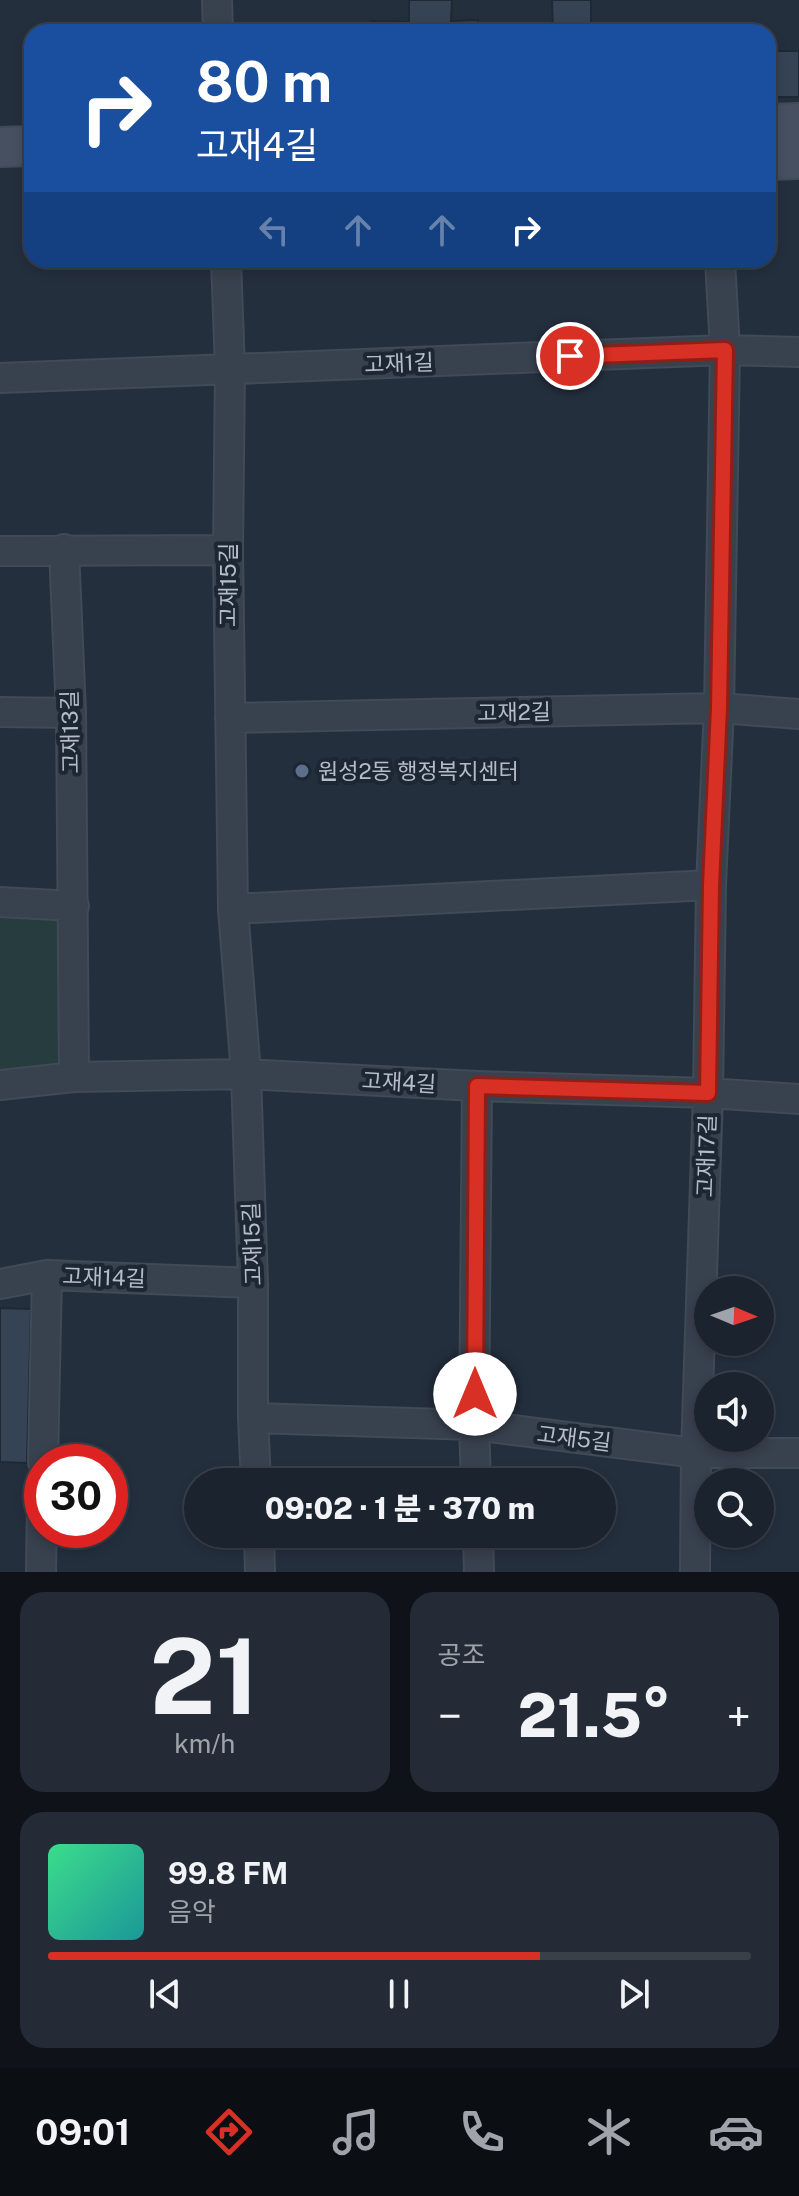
<!DOCTYPE html>
<html lang="ko">
<head>
<meta charset="utf-8">
<style>
  body { margin:0; font-family:"Public Sans","Noto Sans KR",sans-serif; background:#242b36; color:#f1f3f6; height:100vh; display:flex; flex-direction:column; font-size:30px; white-space:nowrap }
  * { box-sizing:border-box; margin:0 }
  p { font-size:26px; color:#a0a4aa }
  .icon { flex:none; width:44px; height:44px; fill:none; stroke:currentColor; stroke-width:2; stroke-linecap:round; stroke-linejoin:round }
  .map { position:relative; height:1572px; overflow:hidden }
  .side { display:flex; flex-direction:column; gap:20px; padding:20px; background:#0f1319; flex:1 }
  .side>* { flex:none }
  .banner { position:absolute; left:24px; top:24px; width:752px; height:244px; border-radius:24px; box-shadow:0 4px 12px #0003,0 0 0 2px #39404a; background:#1a4fa0; color:#fff; overflow:hidden }
  .needle { width:52px; rotate:92deg }
  .buttons { position:absolute; left:694px; top:1276px; display:grid; gap:16px }
  .buttons a { display:grid; place-items:center; width:80px; height:80px; border-radius:50%; background:#1b232e; box-shadow:0 4px 12px #0003,0 0 0 2px #39404a; font-size:40px }
  .speed { position:absolute; left:24px; top:1444px; display:flex; gap:16px; font-size:40px; font-weight:700; text-align:center }
  .speed>* { display:grid; place-content:center; width:104px; height:104px; border-radius:50%; background:#1b232e; box-shadow:0 4px 12px #0003,0 0 0 2px #39404a; line-height:1 }
  .speed .limit { border:12px solid #d22; background:#fff; color:#111 }
  .pin { position:absolute; display:grid; place-items:center; width:68px; height:68px; color:#fff; margin:-34px; border:4px solid #fff; border-radius:50%; box-shadow:0 2px 8px #0007 }
  .me { position:absolute; width:88px; margin:-44px; rotate:0deg; stroke-linejoin:round; filter:drop-shadow(0 0 6px #0008) }
  .turn { display:flex; align-items:center; gap:28px; height:168px; padding:0 40px; font-size:36px }
  .turn .icon { width:104px; height:104px; stroke-width:2.5 }
  .turn b { display:block; font-size:56px; line-height:68px }
  .lanes { display:flex; align-items:center; height:76px; padding:0 40px; background:#0003; justify-content:center; gap:40px; direction:ltr }
  .lanes .off { opacity:.35 }
  .big { font-size:60px; font-weight:800; line-height:1.1 }
  .side .card { flex:1; display:flex; flex-direction:column; justify-content:center; gap:12px; min-width:0; padding:0 28px; border-radius:24px; background:#242b36 }
  .side .dial { align-items:center; gap:0 }
  .dial b { font-size:104px; line-height:1 }
  .song { display:flex; align-items:center; gap:24px }
  .cover { width:96px; height:96px; border-radius:12px; background:linear-gradient(135deg,hsl(150 70% 55%),hsl(180 70% 35%)) }
  .played { height:8px; border-radius:4px; background:linear-gradient(90deg,#d93025 70%,#39404a 70%) }
  .keys { display:flex; justify-content:space-around; direction:ltr }
  .heat { display:flex; justify-content:space-between; align-items:center; font-size:44px; direction:ltr }
  .side .tiles { flex:1; display:grid; gap:20px; grid-template-columns:1fr 1fr }
  .card:last-child { grid-column:span 2 }
  .trip { position:absolute; left:184px; top:1468px; width:432px; height:80px; border-radius:40px; background:#1b232e; box-shadow:0 4px 12px #0003,0 0 0 2px #39404a; font-weight:800; line-height:80px; text-align:center }
  .dock { display:flex; height:128px; justify-content:space-around; align-items:center; background:#0b0e12; color:#a0a4aa }
  .dock .icon { width:56px; height:56px }
  .dock .on { color:#d93025 }
  .dock b { font-size:36px; color:#f1f3f6 }
  .map>svg:first-child { display:block }
</style>
</head>
<body>
<div class="map">
<svg width="799" height="1572" viewBox="0 0 799 1572">
  <rect width="100%" height="100%" fill="#242f3e"/>
  <!-- green -->
  <path fill="#263c3f" d="M0,910L51,912L63,921L61,1062L45,1077L0,1076Z"/>
  <!-- building -->
  <path fill="#364354" stroke="#1f2835" stroke-width="2" d="M409,0H452L451,21L478,20V32H370L371,21L409,22Z
    M552,0H591V32H553Z
    M768,51H799V97H768Z
    M0,1308L31,1309L27,1463L0,1462Z"/>
  <g fill="none" stroke-linecap="round" stroke-linejoin="round">
    <!-- street casing -->
    <g stroke="#414a57" stroke-width="32">
      <path id="street" d="M217,0L218,32
        M226,260L230,369L228,550L233,909L246,1074L253,1283V1418L256,1482
        M0,378L725,350L799,352
        M64,549L71,713L74,1077
        M0,551L228,550
        M0,712L71,713
        M230,718L719,708L799,714
        M0,902L74,906
        M233,909L711,885
        M0,1085L74,1077L246,1074L477,1086L708,1093L799,1099
        M0,1284L47,1275L253,1283
        M253,1418L474,1425L696,1453H799
        M43,1462L47,1275
        M476,1482L474,1425L477,1086
        M259,1534L260,1572
        M478,1534L479,1572
        M41,1572L42,1503
        M695,1572L696,1453L708,1093L711,885L719,708L725,350L720,260"/>
    </g>
    <!-- secondary casing -->
    <g stroke="#414a57" stroke-width="42">
      <path id="secondary" d="M768,124L799,123
        M0,147L32,146
        M768,160L799,159"/>
    </g>
    <!-- street -->
    <use href="#street" stroke="#38414e" stroke-width="28"/>
    <!-- secondary -->
    <use href="#secondary" stroke="#465061" stroke-width="38"/>
  </g>
  <g fill="none" stroke-linecap="round" stroke-linejoin="round">
    <!-- route casing -->
    <g stroke="#8d1f18" stroke-width="20">
      <path id="route" d="M475,1394L477,1086L708,1093L711,885L719,708L725,350L570,356"/>
    </g>
    <!-- route -->
    <use href="#route" stroke="#d93025" stroke-width="14"/>
  </g>
  <!-- markers -->
  <circle fill="#5c6f8a" stroke="#1d2633" stroke-width="3" cx="302" cy="771" r="8"/>
  <g text-anchor="middle" stroke-width="8" stroke-linejoin="round" paint-order="stroke">
    <!-- street labels -->
    <g font-size="22" fill="#b4bcc9" stroke="#1d2633">
      <text transform="translate(399 363) rotate(-2)" y="8">고재1길</text>
      <text transform="translate(228 585) rotate(-90)" y="8">고재15길</text>
      <text transform="translate(514 712) rotate(-1)" y="8">고재2길</text>
      <text transform="translate(70 732) rotate(-91)" y="8">고재13길</text>
      <text transform="translate(399 1082) rotate(3)" y="8">고재4길</text>
      <text transform="translate(706 1156) rotate(-88)" y="8">고재17길</text>
      <text transform="translate(252 1244) rotate(-92)" y="8">고재15길</text>
      <text transform="translate(104 1277) rotate(2)" y="8">고재14길</text>
      <text transform="translate(574 1438) rotate(7)" y="8">고재5길</text>
    </g>
    <!-- poi labels -->
    <g font-size="22" fill="#b4bcc9" stroke="#1d2633" text-anchor="start">
      <text x="318" y="779">원성2동 행정복지센터</text>
    </g>
  </g>
</svg>
<div class="buttons">
<a><svg class="needle" viewBox="-14 -14 28 28"><path d="M0-13l5 13h-10z" fill="#e53935"/><path d="M0 13l5-13h-10z" fill="#a0a4aa"/></svg></a>
<a><svg class="icon" aria-label="sound" viewBox="0 0 24 24"><path d="M4 9h4l5-4v14l-5-4H4zM17 9q2 3 0 6"/></svg></a>
<a><svg class="icon" aria-label="search" viewBox="0 0 24 24"><circle cx="10" cy="10" r="6"/><path d="M15 15l6 6"/></svg></a>
</div>
<div class="speed"><div class="limit">30</div></div>
<div class="pin" style="left:570px;top:356px;background:#d93025"><svg class="icon" aria-label="arrive" viewBox="0 0 24 24"><path d="M6 21V4h12l-3 4 3 4H6"/></svg></div>
<svg class="me" style="left:475px;top:1394px" viewBox="-20 -20 40 40"><circle r="19" fill="#fff"/><path d="M0-13L10 11 0 6-10 11z" fill="#d93025"/></svg>
<div class="trip">09:02 · 1 분 · 370 m</div>
<div class="banner">
<div class="turn"><svg class="icon" aria-label="right" viewBox="0 0 24 24"><path d="M7 20v-9h11M14 6l5 5-5 5"/></svg><div><b>80 m</b>고재4길</div></div>
<div class="lanes"><svg class="icon off" aria-label="left" viewBox="0 0 24 24"><path d="M17 20v-9H6M10 6l-5 5 5 5"/></svg><svg class="icon off" aria-label="ahead" viewBox="0 0 24 24"><path d="M12 20V5M6 11l6-6 6 6"/></svg><svg class="icon off" aria-label="ahead" viewBox="0 0 24 24"><path d="M12 20V5M6 11l6-6 6 6"/></svg><svg class="icon" aria-label="right" viewBox="0 0 24 24"><path d="M7 20v-9h11M14 6l5 5-5 5"/></svg></div>
</div>
</div>
<section class="side">
<div class="tiles">
<div class="card dial"><b>21</b><p>km/h</p></div>
<div class="card"><p>공조</p>
<div class="heat"><a>−</a><b class="big">21.5°</b><a>+</a></div>
</div>
<div class="card">
<div class="song"><i class="cover"></i><div><b>99.8 FM</b><p>음악</p></div></div>
<div class="played"></div>
<div class="keys"><svg class="icon" aria-label="previous" viewBox="0 0 24 24"><path d="M18 5L8 12l10 7zM5 5v14"/></svg><svg class="icon" aria-label="pause" viewBox="0 0 24 24"><path d="M8 5v14M16 5v14"/></svg><svg class="icon" aria-label="next" viewBox="0 0 24 24"><path d="M6 5l10 7-10 7zM19 5v14"/></svg></div>
</div>
</div>
</section>
<nav class="dock">
<b>09:01</b>
<svg class="icon on" aria-label="directions" viewBox="0 0 24 24"><path d="M12 3l9 9-9 9-9-9zM9 14v-3h6M13 9l2 2-2 2"/></svg>
<svg class="icon" aria-label="music" viewBox="0 0 24 24"><path d="M9 18V5l10-2v13"/><circle cx="6" cy="18" r="3"/><circle cx="16" cy="16" r="3"/></svg>
<svg class="icon" aria-label="phone" viewBox="0 0 24 24"><path d="M5 4h4l2 5-3 2q2 4 5 5l2-3 5 2v4C11 20 4 13 5 4z"/></svg>
<svg class="icon" aria-label="climate" viewBox="0 0 24 24"><path d="M12 3v18M4 7l16 10M4 17L20 7"/></svg>
<svg class="icon" aria-label="car" viewBox="0 0 24 24"><path d="M5 17H2v-5l4-1 3-4h7l3 4 3 1v5h-3M9 17h6M6 11h13"/><circle cx="7" cy="17" r="2"/><circle cx="17" cy="17" r="2"/></svg>
</nav>
</body>
</html>
